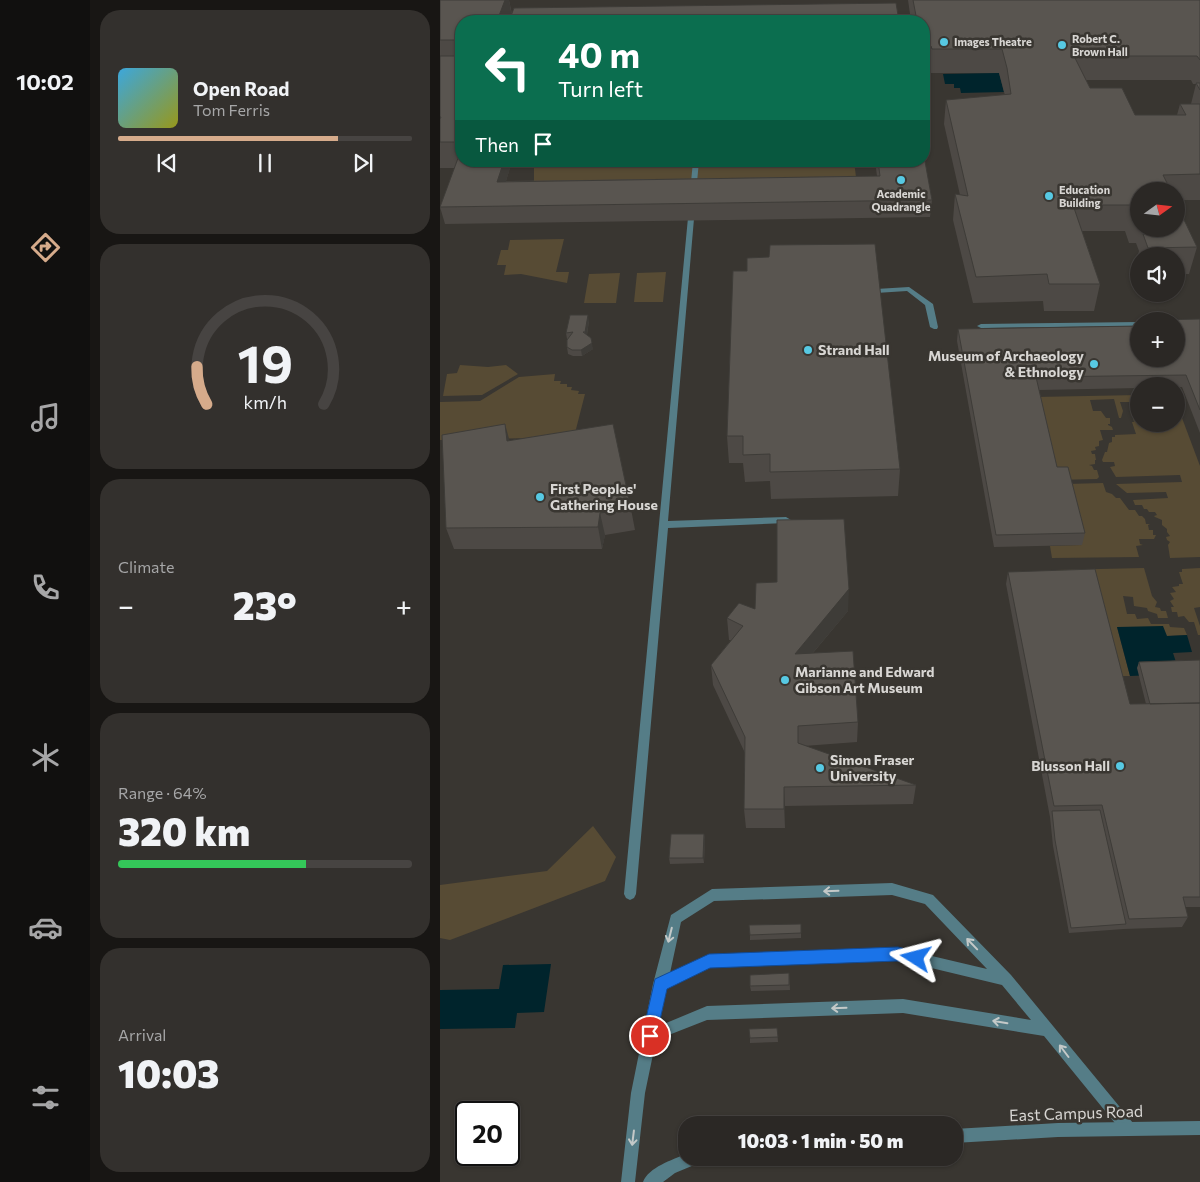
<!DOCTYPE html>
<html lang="en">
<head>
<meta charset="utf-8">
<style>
  body { margin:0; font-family:Commissioner,sans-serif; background:#33302d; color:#f1f3f6; height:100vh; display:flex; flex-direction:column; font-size:19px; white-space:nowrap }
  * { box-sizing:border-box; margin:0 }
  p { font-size:16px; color:#a6a6a7 }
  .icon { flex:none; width:28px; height:28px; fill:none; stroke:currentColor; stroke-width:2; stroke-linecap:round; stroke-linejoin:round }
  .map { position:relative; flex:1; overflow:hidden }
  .sheet { display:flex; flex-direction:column; gap:10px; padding:10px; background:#181614; width:350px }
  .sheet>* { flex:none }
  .top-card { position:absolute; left:15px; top:15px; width:475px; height:152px; border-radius:20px; box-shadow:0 1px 4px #0004,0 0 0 1px #474442; background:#0b6e4f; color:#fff; overflow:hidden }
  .needle { width:32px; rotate:75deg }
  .controls { position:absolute; left:690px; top:182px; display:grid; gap:10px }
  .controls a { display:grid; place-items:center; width:55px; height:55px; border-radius:50%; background:#2b2825; box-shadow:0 1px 4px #0004,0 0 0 1px #474442; font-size:25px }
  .speed { position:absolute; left:15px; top:1101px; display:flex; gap:10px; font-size:25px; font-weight:700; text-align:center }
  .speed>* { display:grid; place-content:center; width:65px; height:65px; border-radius:50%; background:#2b2825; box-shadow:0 1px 4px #0004,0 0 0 1px #474442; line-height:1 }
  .speed .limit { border:2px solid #111; border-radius:8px; background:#fff; color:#111 }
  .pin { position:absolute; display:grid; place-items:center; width:42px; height:42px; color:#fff; margin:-21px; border:2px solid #fff; border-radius:50%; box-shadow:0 1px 5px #0007 }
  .me { position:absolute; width:55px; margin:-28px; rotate:279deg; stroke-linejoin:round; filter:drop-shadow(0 0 4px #0008) }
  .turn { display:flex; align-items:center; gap:18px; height:105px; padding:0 20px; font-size:22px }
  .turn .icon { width:65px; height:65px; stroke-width:2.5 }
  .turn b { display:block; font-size:35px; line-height:42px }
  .then { display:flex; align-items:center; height:48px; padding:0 20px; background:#0003; gap:10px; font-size:19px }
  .big { font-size:38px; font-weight:800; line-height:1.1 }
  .sheet .card { flex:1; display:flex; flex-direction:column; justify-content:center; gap:8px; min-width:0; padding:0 18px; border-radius:20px; background:#33302d }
  .sheet .dial { align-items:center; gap:0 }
  .dial svg { height:130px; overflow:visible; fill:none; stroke:#474442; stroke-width:7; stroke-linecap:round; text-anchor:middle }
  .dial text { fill:#f1f3f6; stroke:none }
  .song { display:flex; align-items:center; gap:15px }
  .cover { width:60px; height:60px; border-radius:8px; background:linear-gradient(135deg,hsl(200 70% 55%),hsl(60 70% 35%)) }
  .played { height:5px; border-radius:2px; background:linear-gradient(90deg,#d6ab8b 75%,#474442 75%) }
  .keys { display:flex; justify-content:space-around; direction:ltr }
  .heat { display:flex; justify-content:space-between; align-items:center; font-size:28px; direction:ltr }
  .charge { height:8px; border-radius:4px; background:linear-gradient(90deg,#34c759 64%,#474442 0) }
  .trip { position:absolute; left:238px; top:1116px; width:285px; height:50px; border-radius:20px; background:#2b2825; box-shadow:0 1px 4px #0004,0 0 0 1px #474442; font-weight:800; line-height:50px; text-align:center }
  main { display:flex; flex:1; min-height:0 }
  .tab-bar { display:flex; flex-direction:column; width:90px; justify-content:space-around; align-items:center; background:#11100f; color:#a6a6a7 }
  .tab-bar .icon { width:35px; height:35px }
  .tab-bar .selected { color:#d6ab8b }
  .tab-bar b { font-size:22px; color:#f1f3f6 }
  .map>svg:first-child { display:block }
</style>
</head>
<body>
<main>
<nav class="tab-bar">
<b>10:02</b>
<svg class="icon selected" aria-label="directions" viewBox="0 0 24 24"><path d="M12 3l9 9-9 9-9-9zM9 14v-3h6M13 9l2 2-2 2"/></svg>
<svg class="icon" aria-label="music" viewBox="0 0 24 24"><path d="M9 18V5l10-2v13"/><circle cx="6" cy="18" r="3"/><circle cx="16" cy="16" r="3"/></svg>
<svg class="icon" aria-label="phone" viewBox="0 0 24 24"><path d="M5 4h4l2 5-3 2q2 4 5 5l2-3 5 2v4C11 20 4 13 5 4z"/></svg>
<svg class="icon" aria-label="climate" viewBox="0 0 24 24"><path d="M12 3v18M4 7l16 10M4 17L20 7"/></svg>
<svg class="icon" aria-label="car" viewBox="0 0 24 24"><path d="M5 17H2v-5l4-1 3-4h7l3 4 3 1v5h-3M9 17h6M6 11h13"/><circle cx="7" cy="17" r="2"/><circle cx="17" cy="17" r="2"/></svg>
<svg class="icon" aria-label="filters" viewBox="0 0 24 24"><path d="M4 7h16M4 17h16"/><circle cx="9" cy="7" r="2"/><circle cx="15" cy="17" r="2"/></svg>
</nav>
<section class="sheet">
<div class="card">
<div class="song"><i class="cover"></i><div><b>Open Road</b><p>Tom Ferris</p></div></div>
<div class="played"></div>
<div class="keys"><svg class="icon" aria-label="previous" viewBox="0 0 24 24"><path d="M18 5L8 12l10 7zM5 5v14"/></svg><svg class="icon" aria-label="pause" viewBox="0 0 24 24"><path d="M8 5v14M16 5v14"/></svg><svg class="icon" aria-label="next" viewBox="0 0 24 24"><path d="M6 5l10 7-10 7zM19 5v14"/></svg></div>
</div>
<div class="card dial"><svg viewBox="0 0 100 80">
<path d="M14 69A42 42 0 1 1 86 69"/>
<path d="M14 69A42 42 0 0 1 8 46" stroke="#d6ab8b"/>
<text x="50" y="56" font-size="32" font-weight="700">19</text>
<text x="50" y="72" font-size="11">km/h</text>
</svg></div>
<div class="card"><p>Climate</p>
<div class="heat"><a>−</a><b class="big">23°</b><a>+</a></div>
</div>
<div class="card"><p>Range · 64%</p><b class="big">320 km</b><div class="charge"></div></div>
<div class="card"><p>Arrival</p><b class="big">10:03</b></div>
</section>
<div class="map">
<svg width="760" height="1182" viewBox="0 0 760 1182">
  <rect width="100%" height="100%" fill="#393631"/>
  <!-- green -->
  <path fill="#574b34" d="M100,161H414L417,185L94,182V167Z
    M124,239L116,272H129L127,283L81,274L64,275L66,265H57L61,250H68L70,240Z
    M226,272L223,302H194L197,273Z
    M180,273L176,303H144L149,274Z
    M20,365L48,367L66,365L78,374L42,395L3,396L7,374L17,373Z
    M115,374L114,381H121L120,384H127V387H132L131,390L139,391L138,394H145L134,437L0,440V402L40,401L79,377Z
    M699,395V402H680L683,411L681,418H679L674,399L650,400L653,411H661L666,418H670V424H668V425L672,427L673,430H660L663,440L659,441V446L655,447L656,450L651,451L652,454H655L656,460H655V464L649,465L652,466L654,470H657L659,477L657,479L614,480L595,397Z
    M736,402L760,466V557L730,558L728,545L730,542L727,540L726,537L730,536L727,532V529L722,525V520L715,517L714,516L717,515L715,512H709L707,509H704L702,505H695L693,500L728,498L726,492L687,493L676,484L742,482L740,475L676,477L670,467L675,466L674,462H663L662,460L665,452H667L669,443L672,442V437H675V435L696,434L692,422H694L693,419L697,418L695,412L697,410H699V424H736Z
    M663,483L666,492L672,494L676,498H680L689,510H695L699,516H702L705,519L706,524H710L708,525L709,530H713V535H716L714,539H699L700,544L703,545L696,546L699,557L612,558L610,546L642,545L627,484Z
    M704,568L712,596L717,602L715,607L720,608L721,611H726L728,618H718L717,614L708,611L707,608L694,606L693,597L683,596L687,614H695L697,619L708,618L711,624H729L730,627L744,628L747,635L727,636L677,627L690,676H675L619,582L616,570Z
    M760,568V607L754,608L760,626V635H758L754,622H749L744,616L738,617L737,612H732L731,607H734L730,601L734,599L730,593L736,592L732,587L739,586V584H743L739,572H742V569Z
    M153,826L176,857L165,881L10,940L0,938V885L107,871Z"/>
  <!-- water -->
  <path fill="#00242c" d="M559,73L564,92L521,93L520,88H514V84H505L503,74Z
    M723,626L727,636L747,635L752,652L733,653L740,674L690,676L677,627Z
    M111,964L104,1012L77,1013L75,1028L0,1029V990L59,989L63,965Z"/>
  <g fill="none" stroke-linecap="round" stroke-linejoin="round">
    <!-- lane -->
    <path fill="#557d87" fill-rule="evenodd" d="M469,287L493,304L498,327L497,329H494L490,327L485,305L467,291L436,293L432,291L436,289Z
      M699,322V326L541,328L537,326L541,324Z
      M452,883L493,895L571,975L693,1123L695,1128L693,1133L688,1135L683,1133L604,1036L463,1013L267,1020L216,1040L205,1093L195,1182H181L191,1093L213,984L231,915L272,889ZM452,895L485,904L547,969L458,948L269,955L230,973L241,922L274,901ZM458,960L562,985L591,1020L463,999L267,1006L219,1026L227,987L270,967Z"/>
    <!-- street -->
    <path fill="#557d87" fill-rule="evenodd" d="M253,161H259L256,193L253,195L250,193Z
      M252,205L255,207L228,521L346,517L351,520L346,523L228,528L196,894L194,898L190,900L186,898L184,894L249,207Z
      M760,1121V1135L618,1137L514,1143V1129L618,1123Z
      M246,1154V1158H261L259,1163L235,1173L223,1182H203C209,1167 232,1160 246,1154Z"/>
  </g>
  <!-- wall -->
  <path fill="#4d4945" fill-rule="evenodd" d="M0,0H69L72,14L74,8L459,21H21V161H72L66,181L437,176L435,161H484L492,200L490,217L5,224L0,207L15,168H0Z
    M468,0H760V200H736V191H699V229H736L757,247L749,274H736V256H699V267L696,261L699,251L696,243H689L685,231H642L660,284L654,311H604L603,301L533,303L513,220L515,194L520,195L504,124L506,100L565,95L564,92L559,73H490L489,70H484V21H471ZM646,80H751L753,84H756L751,104H740L737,115H695L650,88Z
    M293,271L460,469L458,496L331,499L330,481L305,482L303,463H289L287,436Z
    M760,319V433L742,387H736V386H699V388L599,390L617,467L645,533L642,545L554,547L517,341L518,329L699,359L736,321H721V320Z
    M149,321L147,335L153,349L142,356H133L128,354L127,347V339L126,333Z
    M69,441L191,509L195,530L165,535L162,549H14L6,528Z
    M568,572L690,704H706L697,668L699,662L760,660V907H745L748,917L742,927L684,929L629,933L613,846L610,817L566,584Z
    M315,609L408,611L373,653L418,722L417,742L364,746L476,785L473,804L345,806V828H306L304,809L305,753L273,685L271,665L291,640H289L287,618Z
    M264,834L265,839L264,863L230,864L229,858Z
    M361,924V938L310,940V935Z
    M349,973L350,990L311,991L310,986Z
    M337,1028L338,1042L310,1043V1038Z"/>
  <!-- shaded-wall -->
  <path fill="#3e3c38" d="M65,0H69L72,17L71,21H57Z
    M21,135V152L19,142Z
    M64,161H72L61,198L57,182Z
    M148,315L149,321L146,339L145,332Z
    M151,338L153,349L142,356L141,350Z
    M65,424L71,446L67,441Z
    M160,513L165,535L162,549L158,527Z
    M409,589L408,611L355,674V654Z
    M344,787L345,806V828L344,809Z
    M264,834L265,839L264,863L263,858Z"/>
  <!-- building -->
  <path fill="#595550" stroke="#3e3c38" d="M0,0H65L57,21H21V40H0Z
    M473,0H760V60L757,56H634L650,88H682L695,115H746L740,104H760V174L723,175L731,191H699V217H695L691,205H633L660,284H609L607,274L536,277L515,194L528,196L506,100L571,94L567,68L562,49H492L491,46H484V21H477Z
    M456,3L459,21H420V19L260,21H69L74,8Z
    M0,56H21V135L19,142H0V119L1,117H0Z
    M756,83H760V90Z
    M21,150V161H64L57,182L440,176L438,161H484V156L492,200L0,207Z
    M736,203L757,247L708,248L703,234L709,235L707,229H736Z
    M435,244L460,469L330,472V454L303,455V436H287L293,271H307V258L329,257L330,245Z
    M130,315H148L145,332H143L151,338L152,343L141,350H132L127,347V340L133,332L126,333Z
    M760,319V410L746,375L596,377L617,467H628L645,533L556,535L518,329L699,326V359H736V321H722L721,320Z
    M65,424L67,441L173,424L191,509L160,513L158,527L6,528L2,435Z
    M404,519L409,589L355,654L413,651L418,722L358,726V743L476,785L344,787V809H304L305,737L271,665L303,626L287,618L299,603L315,609L316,583L337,582V520Z
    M655,569L690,704L760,703V897H743L748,917L689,919L662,805L614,806L568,572Z
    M760,660V703L710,704L699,662Z
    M660,810L686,924L631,928L615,840L612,811Z
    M231,834H264L263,858H229Z
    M361,924V933L310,935L309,925Z
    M349,973V985L310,986V975Z
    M337,1028L338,1037L310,1038L309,1029Z"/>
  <!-- one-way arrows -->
  <defs><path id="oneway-shaft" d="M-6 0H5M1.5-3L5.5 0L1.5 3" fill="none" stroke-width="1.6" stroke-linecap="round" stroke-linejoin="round" transform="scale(1.25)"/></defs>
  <g stroke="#c4c9c8">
    <use href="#oneway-shaft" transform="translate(391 891) rotate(178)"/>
    <use href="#oneway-shaft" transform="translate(230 935) rotate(104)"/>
    <use href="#oneway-shaft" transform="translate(532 944) rotate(-134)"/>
    <use href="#oneway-shaft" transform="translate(399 1008) rotate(178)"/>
    <use href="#oneway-shaft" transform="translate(560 1022) rotate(-171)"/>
    <use href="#oneway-shaft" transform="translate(624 1051) rotate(-127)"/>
    <use href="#oneway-shaft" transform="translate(193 1138) rotate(97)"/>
  </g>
  <!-- route -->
  <path fill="#1a73e8" stroke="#114b97" d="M458,947L482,953L484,958L482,963L476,965L458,961L270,968L227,989L215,1042L210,1044L204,1042L202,1036L215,979L269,954Z"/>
  <!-- markers -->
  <g fill="#57c9e3" stroke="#393631" stroke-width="2">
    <circle cx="504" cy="42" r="5"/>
    <circle cx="622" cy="45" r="5"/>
    <circle cx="461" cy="180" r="5"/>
    <circle cx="609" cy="196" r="5"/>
    <circle cx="368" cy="350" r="5"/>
    <circle cx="654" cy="364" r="5"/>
    <circle cx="100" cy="497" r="5"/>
    <circle cx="345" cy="680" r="5"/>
    <circle cx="680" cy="766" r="5"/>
    <circle cx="380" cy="768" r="5"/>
  </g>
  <g text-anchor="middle" stroke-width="5" stroke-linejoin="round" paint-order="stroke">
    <!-- far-poi labels -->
    <g font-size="11" font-weight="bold" fill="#d8d6d3" stroke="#393631" text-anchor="start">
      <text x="632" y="43">Robert C.<tspan x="632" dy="13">Brown Hall</tspan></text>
      <text x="514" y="46">Images Theatre</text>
      <text x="619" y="194">Education<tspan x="619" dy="13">Building</tspan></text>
      <text x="461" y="198" text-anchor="middle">Academic<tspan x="461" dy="13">Quadrangle</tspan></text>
    </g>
    <!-- poi labels -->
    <g font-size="14" font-weight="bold" fill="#d8d6d3" stroke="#393631" text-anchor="start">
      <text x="378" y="355">Strand Hall</text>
      <text x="644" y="361" text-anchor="end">Museum of Archaeology<tspan x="644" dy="16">&amp; Ethnology</tspan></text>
      <text x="110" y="494">First Peoples'<tspan x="110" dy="16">Gathering House</tspan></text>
      <text x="355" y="677">Marianne and Edward<tspan x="355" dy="16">Gibson Art Museum</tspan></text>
      <text x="390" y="765">Simon Fraser<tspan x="390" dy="16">University</tspan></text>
      <text x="670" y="771" text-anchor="end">Blusson Hall</text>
    </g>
    <!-- near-street labels -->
    <g font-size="16" fill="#d8d6d3" stroke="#393631">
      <text transform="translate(636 1113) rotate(-2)" y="6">East Campus Road</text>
    </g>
  </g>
</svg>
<div class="controls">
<a><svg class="needle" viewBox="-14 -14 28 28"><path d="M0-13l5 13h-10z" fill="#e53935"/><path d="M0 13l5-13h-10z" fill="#a6a6a7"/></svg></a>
<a><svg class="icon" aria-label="sound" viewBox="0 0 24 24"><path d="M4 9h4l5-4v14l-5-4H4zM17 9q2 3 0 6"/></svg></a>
<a>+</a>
<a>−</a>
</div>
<div class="speed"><div class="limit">20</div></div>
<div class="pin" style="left:210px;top:1036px;background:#d93025"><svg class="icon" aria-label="arrive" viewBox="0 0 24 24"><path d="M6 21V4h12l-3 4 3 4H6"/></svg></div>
<svg class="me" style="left:476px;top:958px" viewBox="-20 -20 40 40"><path d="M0-17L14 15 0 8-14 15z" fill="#1a73e8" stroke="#fff" stroke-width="4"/></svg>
<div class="trip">10:03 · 1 min · 50 m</div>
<div class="top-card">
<div class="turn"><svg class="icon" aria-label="left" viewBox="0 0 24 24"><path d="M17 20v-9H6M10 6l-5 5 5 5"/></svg><div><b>40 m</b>Turn left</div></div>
<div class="then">Then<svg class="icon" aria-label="arrive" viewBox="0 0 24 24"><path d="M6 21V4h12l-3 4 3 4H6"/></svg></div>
</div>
</div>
</main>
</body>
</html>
